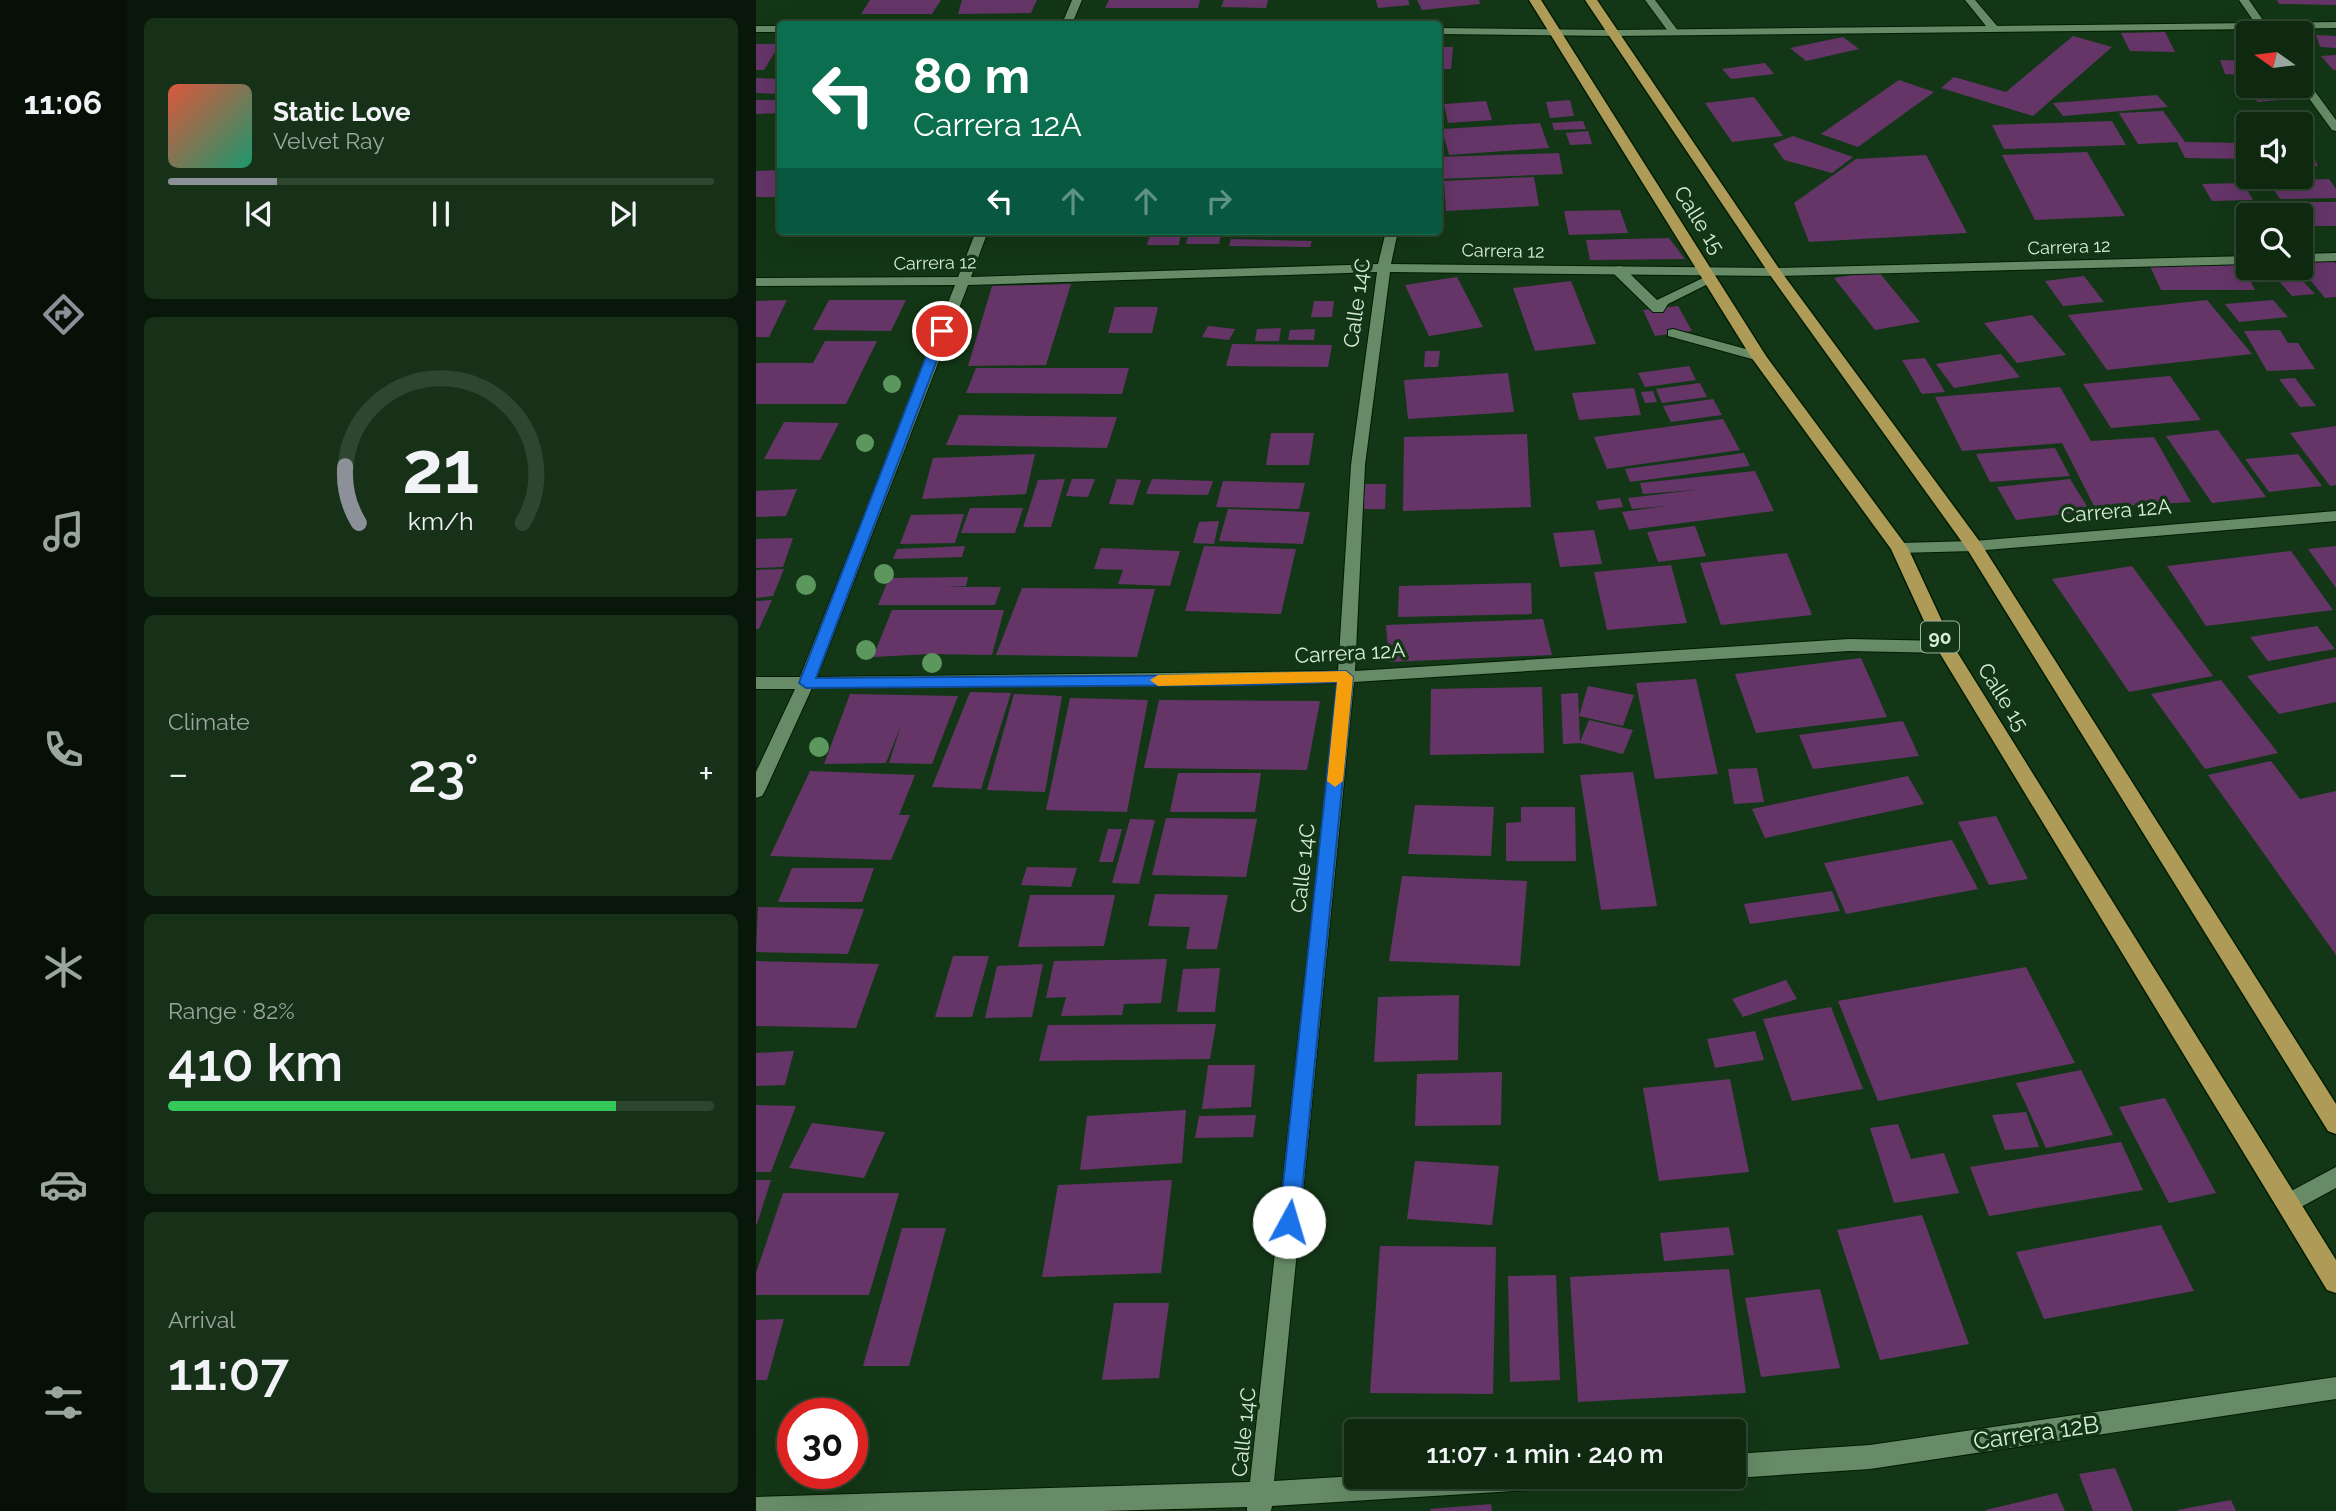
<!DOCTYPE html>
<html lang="en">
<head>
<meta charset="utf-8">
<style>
  body { margin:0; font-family:Raleway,sans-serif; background:#173119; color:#f1f3f6; height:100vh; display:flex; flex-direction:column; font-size:26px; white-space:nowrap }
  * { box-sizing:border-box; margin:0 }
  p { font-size:23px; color:#9ba69f }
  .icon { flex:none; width:38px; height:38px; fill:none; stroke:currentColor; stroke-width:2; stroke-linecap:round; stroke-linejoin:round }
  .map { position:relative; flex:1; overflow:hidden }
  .panel { display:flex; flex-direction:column; gap:18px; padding:18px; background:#081709; width:630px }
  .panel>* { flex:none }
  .hud { position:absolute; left:21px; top:21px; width:665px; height:214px; border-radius:7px; box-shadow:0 7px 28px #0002,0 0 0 2px #2e4530; background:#0b6e4f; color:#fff; overflow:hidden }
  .needle { width:46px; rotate:284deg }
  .buttons { position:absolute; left:1480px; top:21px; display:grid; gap:14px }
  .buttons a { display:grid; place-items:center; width:77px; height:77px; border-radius:7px; background:#0e2910; box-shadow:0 7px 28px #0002,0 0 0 2px #2e4530; font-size:35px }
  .speed { position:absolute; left:21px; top:1398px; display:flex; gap:14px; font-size:35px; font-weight:700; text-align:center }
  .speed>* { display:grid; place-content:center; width:91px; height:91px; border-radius:50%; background:#0e2910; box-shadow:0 7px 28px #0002,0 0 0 2px #2e4530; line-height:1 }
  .speed .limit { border:10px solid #d22; background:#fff; color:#111 }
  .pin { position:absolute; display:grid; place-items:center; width:60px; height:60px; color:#fff; margin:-30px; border:4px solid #fff; border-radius:50%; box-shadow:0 2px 7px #0007 }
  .me { position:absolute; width:77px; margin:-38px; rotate:6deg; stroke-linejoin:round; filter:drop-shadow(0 0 5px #0008) }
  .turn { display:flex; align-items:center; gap:24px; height:147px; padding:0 21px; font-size:32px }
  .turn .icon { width:91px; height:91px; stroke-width:2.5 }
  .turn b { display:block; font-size:49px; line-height:60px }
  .lanes { display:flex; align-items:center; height:66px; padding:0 21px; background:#0003; justify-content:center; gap:35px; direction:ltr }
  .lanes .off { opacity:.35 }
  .big { font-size:52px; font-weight:600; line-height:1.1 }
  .panel .widget { flex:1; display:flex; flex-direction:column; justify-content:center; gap:10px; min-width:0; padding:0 24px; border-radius:10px; background:#173119 }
  .panel .dial { align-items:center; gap:0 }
  .dial svg { height:182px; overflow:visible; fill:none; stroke:#2e4530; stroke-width:7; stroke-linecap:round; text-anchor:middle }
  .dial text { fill:#f1f3f6; stroke:none }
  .song { display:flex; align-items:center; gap:21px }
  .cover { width:84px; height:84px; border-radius:10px; background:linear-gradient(135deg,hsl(10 70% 55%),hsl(160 70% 35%)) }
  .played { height:7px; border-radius:4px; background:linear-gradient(90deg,#8c9099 20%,#2e4530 20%) }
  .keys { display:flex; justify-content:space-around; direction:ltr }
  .heat { display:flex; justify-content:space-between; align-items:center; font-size:38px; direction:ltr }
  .charge { height:10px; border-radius:5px; background:linear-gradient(90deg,#34c759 82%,#2e4530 0) }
  .trip { position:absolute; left:588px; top:1419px; width:402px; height:70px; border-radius:7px; background:#0e2910; box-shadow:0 7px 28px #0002,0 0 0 2px #2e4530; font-weight:600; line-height:70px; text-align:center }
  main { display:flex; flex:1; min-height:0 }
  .menu { display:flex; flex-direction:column; width:126px; justify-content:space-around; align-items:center; background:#061006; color:#9ba69f }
  .menu .icon { width:49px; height:49px }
  .menu .on { color:#8c9099 }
  .menu b { font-size:32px; color:#f1f3f6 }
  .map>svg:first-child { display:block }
</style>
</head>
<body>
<main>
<nav class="menu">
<b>11:06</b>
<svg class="icon on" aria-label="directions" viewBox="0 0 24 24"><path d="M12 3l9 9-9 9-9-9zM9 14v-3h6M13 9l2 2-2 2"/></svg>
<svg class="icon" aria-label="music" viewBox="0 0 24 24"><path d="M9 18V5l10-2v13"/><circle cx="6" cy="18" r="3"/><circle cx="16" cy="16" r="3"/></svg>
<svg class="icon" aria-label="phone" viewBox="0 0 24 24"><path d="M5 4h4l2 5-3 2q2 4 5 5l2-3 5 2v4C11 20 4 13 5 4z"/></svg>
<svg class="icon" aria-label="climate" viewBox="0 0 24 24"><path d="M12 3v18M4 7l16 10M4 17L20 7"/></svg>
<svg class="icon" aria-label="car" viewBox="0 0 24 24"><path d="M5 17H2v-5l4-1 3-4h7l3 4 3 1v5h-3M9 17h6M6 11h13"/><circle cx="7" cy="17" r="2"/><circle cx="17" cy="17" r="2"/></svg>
<svg class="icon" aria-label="filters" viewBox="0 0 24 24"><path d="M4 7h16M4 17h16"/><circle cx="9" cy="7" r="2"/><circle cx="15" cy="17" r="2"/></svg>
</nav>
<section class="panel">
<div class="widget">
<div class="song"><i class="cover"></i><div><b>Static Love</b><p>Velvet Ray</p></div></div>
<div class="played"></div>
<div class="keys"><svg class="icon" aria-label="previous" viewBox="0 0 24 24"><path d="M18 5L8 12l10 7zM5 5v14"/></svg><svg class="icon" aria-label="pause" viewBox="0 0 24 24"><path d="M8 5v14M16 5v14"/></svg><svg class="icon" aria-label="next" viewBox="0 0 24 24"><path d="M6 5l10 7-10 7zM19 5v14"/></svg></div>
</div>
<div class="widget dial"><svg viewBox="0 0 100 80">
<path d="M14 69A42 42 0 1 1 86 69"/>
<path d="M14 69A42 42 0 0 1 8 44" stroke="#8c9099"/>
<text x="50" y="56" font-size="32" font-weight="700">21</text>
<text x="50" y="72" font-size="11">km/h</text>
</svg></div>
<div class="widget"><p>Climate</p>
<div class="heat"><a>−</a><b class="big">23°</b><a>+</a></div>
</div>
<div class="widget"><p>Range · 82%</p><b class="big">410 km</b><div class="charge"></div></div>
<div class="widget"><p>Arrival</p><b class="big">11:07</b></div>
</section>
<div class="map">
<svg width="1580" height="1511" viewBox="0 0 1580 1511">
  <rect width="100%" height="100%" fill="#133716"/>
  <!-- building -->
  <path fill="#653568" d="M114,0H185L176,14H105Z
    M206,0H281L275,13L202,14Z
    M353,0H444L442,8H349Z
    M468,0H512L510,8L465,7Z
    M620,0H652L654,5L622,8Z
    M661,0H723L724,4L666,10Z
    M1521,0H1580V5L1523,4Z
    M1409,32L1419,52L1374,51L1365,33Z
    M1560,35L1580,36V48L1564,47Z
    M1317,36L1356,47L1277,116L1185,88L1198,77L1250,92Z
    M1087,37L1103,49L1050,61L1034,48Z
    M0,44H24L8,70H0Z
    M682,47H697L695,69H682Z
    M1580,55V70H1577L1565,56Z
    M1464,60L1493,61V75L1469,74Z
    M1009,63L1018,74L975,79L966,69Z
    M0,78L24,79V91L23,94L0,93Z
    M1143,80L1178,92L1102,147L1065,134Z
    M1493,83V86H1510L1524,100L1502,102L1484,84Z
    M1401,95L1412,107L1307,116L1297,103Z
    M998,97L1027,136L976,142L949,103Z
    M0,100H24V113L0,114Z
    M814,100L818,116L794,118L790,102Z
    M730,101L736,120L692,123L688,104Z
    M1407,111L1429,142L1489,143L1493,159L1429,158L1421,142L1382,144L1363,113Z
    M827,121L830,129L798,130L796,123Z
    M1356,121L1370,145L1248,149L1236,125Z
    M784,123L793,148L693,155L686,129Z
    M832,131L836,144L814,145L810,133Z
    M1037,136L1097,157L1076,173L1028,160L1017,144Z
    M1545,142H1550L1562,166H1545Z
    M1331,152L1369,216L1279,220L1246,155Z
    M803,153L807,174L682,179V157Z
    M1170,155L1211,233L1053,242L1038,203L1100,159Z
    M24,170V186L19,197H0V171Z
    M778,177L783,206L690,211L688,181Z
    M1573,179L1580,189V198L1524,199L1512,181Z
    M1487,183L1497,200L1456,201L1446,184Z
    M1512,202H1580V226H1545V215H1520Z
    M864,210L872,233L813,235L808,211Z
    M433,231H466L463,244H430Z
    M425,234L423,245H391L394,235Z
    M913,238L929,259L834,260L830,240Z
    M475,239L556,241L554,247L473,246Z
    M1578,261L1580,264V297L1569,298L1545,269V263Z
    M1393,264H1486L1499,290H1405Z
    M1122,271L1164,322L1119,330L1078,278Z
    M1328,276L1348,302L1307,306L1289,281Z
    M701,277L727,327L673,336L649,285Z
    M1545,279L1559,294L1536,296L1523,281Z
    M815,281L840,344L779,351L757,288Z
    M315,284L290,365L212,366L236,286Z
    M31,300L13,337H0V301Z
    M73,300H150L135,331L57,330Z
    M1451,300L1496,354L1351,370L1312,315Z
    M1517,300L1532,317L1483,322L1469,304Z
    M558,301H578L576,317H555Z
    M922,306L936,331L899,336L887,310Z
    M359,307H402L396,333H352Z
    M1276,315L1310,355L1261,363L1228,323Z
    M452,326L479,329L473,340L446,337Z
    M525,328L523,341H499L501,329Z
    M559,329L558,340H532L534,330Z
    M1524,330L1532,343H1542L1559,369L1511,371L1488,331Z
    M69,341H121L90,404H0V363H57Z
    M476,344L576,345L572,367L470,366Z
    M669,351H684L682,367H668Z
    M1245,354L1264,377L1198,388L1180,364Z
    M1169,358L1189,392L1166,394L1146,360Z
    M933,366L940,380L889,387L882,373Z
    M220,368H373L366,394L210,393Z
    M752,373L758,412L652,419L648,380Z
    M1414,376L1445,420L1355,428L1327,384Z
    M1539,378L1560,406L1544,407L1523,379Z
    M944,383L951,397L906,403L900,389Z
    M1304,387L1335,441L1398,437L1435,502L1339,508L1306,443L1206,451L1179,397Z
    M878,388L885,415L823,420L816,393Z
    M897,391L901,402L889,403L885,392Z
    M957,399L966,415L915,422L907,406Z
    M203,415L361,417L351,448L190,445Z
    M967,419L984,450L851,469L838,437Z
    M28,422L83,423L64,460L8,459Z
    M1580,426V485L1574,486L1534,433Z
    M1462,430L1510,497L1456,503L1410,436Z
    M515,433H558L553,465H510Z
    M771,434L775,507L647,511L648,437Z
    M1299,448L1314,476L1234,482L1220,454Z
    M988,453L994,466L874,482L869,469Z
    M279,454L270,494L166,499L177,458Z
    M1542,454L1566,486L1513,492L1489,459Z
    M999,471L1018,511L873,530L866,512L910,506L876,509L872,498L939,490L887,494L884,483Z
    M309,479L295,527H267L282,480Z
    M316,479H339L332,497L310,496Z
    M361,479L385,480L377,505L353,504Z
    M396,479L457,481L452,495L390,494Z
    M1314,479L1334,511L1260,520L1241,487Z
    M467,481L549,483L543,509L460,507Z
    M607,484H630L629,509H605Z
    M41,489L30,516L0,517V491Z
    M864,498L867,507L843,510L840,501Z
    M214,508H267L259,533H205Z
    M472,509L554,512L547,544L463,541Z
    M208,514L199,543L144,544L155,515Z
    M463,521L458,544L437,543L443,522Z
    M939,526L950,556L902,562L891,532Z
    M838,530L846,564L804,567L797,533Z
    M37,538L27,567L0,568V539Z
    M209,546L206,557L137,559L141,549Z
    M448,546L540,549L525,614L429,611Z
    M1580,546V588L1552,549Z
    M345,548L421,551H424L414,586L362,584L367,570L338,569Z
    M1535,551L1577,610L1450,626L1411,566Z
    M1031,553L1056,615L965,625L944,563Z
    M915,565L931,623L851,630L838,572Z
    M1376,566L1457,676L1373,692L1296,579Z
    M28,569L17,596L0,598V570Z
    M212,577L210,586L190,587H245L239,605H122L133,578Z
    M775,583L776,614L642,617L643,586Z
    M266,588L399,589L381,657L240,655Z
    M16,600L3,629H0V601Z
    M136,610H248L236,655L175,654L117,657Z
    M787,619L796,655L633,662L630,625Z
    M1561,626L1579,649L1512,661L1494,637Z
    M1580,657V702L1523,714L1491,676Z
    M1105,658L1131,717L1000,733L979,674Z
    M940,679L962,774L899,779L880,683Z
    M1465,680L1522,753L1449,769L1395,694Z
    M832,686L878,695L867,726L823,716L824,742L833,720L877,730L867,754L824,743L807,744L805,694L822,693L823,716Z
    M786,687L788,753L674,755L675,689Z
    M214,692L255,693L225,789L176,787Z
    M94,694L202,696L176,764L133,763L145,725L130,763L68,764Z
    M258,694L306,696L289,792L231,790Z
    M314,698L392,700L371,812L290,810Z
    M403,700L564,701L551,770L388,768Z
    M1147,721L1163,756L1057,769L1043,735Z
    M1515,761L1544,799L1580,791V955L1452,775Z
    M1001,768L1008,802L978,804L972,769Z
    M54,771L159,775L143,815H154L135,860L14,856Z
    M877,772L901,906L845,910L824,775Z
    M422,773H505L499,812H414Z
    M1152,776L1168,804L1009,838L996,809Z
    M659,805L738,807L735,856L652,854Z
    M765,807H819L820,861H750V823L765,822Z
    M1240,816L1272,879L1233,885L1202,822Z
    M410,818L501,819L490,877L396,875Z
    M374,819L399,820L383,884L356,883Z
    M352,829H366L357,862H343Z
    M1196,840L1222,889L1090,914L1068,863Z
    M271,867L321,868L315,887L265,885Z
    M36,868H118L106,902H22Z
    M646,876L771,881L764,966L633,961Z
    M1076,891L1084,911L994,924L988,904Z
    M399,894L472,895L461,949H430L434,927L392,926Z
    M274,895H359L348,946L262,947Z
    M2,907L108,909L92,954L0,952Z
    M197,956H233L216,1017H179Z
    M411,959L405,1003L368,1004L366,1015L305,1016L310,997L290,998L298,961Z
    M0,961L123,964L100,1028L0,1026Z
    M287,964L276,1017L229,1018L241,966Z
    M1270,967L1319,1063L1122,1101L1082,1001Z
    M464,968L459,1012H421L427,969Z
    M1030,980L1041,999L987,1017L976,999Z
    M703,995L702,1060L618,1062L622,997Z
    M1075,1007L1107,1089L1036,1101L1007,1019Z
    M460,1024L454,1059L283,1061L292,1025Z
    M999,1031L1008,1060L959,1068L951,1039Z
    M38,1051L29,1085L0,1086V1053Z
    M452,1065H499L495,1107L446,1109Z
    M1325,1070L1357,1135L1290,1148L1260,1083Z
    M746,1072L745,1125L659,1126L661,1074Z
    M974,1079L993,1172L903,1181L887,1088Z
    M1409,1098L1425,1128L1460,1193L1413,1203L1363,1107Z
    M0,1105L40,1106L15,1172H0Z
    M430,1110L426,1163L324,1170L331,1116Z
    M1270,1112L1283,1147L1249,1150L1236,1115Z
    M500,1115L497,1137L439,1138L443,1116Z
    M56,1123L129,1132L108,1178L33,1168Z
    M1142,1124L1155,1159L1188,1153L1203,1193L1138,1203L1114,1128Z
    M1365,1142L1387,1190L1233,1216L1214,1167Z
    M659,1161L743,1166L736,1225L651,1219Z
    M0,1180H15L1,1224H0Z
    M416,1180L405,1273L286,1277L302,1185Z
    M27,1193H143L113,1295H0V1273Z
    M1166,1215L1213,1344L1124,1360L1081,1230Z
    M1405,1225L1438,1291L1288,1319L1260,1252Z
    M973,1227L978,1255L908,1261L904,1233Z
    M146,1228H190L153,1366H107Z
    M624,1246L740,1247L737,1394L614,1393Z
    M973,1269L990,1393L822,1402L814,1277Z
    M800,1275L804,1380L754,1382L752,1276Z
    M1064,1289L1084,1368L1005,1377L989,1298Z
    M358,1303H413L403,1378L346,1380Z
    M28,1319L11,1380H0V1320Z
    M1359,1468L1377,1511H1337L1323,1474Z
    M1301,1493L1309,1511H1230V1510Z
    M1475,1500L1480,1511H1422V1510Z
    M735,1504L736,1511H675L674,1509Z"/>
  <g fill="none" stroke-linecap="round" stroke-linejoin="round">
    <!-- service casing -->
    <g stroke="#001d01" stroke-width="2">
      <path id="service" d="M889,0H899L923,32L922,34H914Z
        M1209,0H1219L1242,27V31H1234Z
        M862,266L867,267L901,300L949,277H959L960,280L912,304L907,312H897L857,273L856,270Z
        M917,329L1008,354L1010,357L1003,361L912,336V330Z"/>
    </g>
    <!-- minor casing -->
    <g stroke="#001d01" stroke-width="2">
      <path id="minor" d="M316,0H326L316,24H306Z
        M1483,0H1493L1509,23L1580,22V28L1513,29L1516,33H1506L1503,29L858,36L682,34V28L858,30L1499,23Z
        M0,26H24V32H0Z
        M1545,77L1549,78L1580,120V131L1576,130L1544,86Z
        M220,231H232L215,277L622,264L630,231H642L635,264L1019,268L1493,256V264L1019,276L634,272L609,465L599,671L1093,639L1189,641L1197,647L1189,653L1093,651L598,682L518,1481L600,1476L803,1477L800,1486L791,1489L516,1506L515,1511H491V1507L347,1511H0V1497L494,1482L581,683L56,688L9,791L6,796L0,798V772L39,689H0V677H44L199,285L0,286V278L202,277ZM621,272L595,465L582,671L61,677L212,285Z
        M1580,253V261L1545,262V254Z
        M1580,511V521L1218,551L1143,553L1135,548L1143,543L1218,541Z
        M1580,1167V1188L1532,1214L1524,1211L1521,1204L1524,1197Z
        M1580,1377V1399L1114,1469L978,1478L975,1477H978V1454L1114,1445Z"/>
    </g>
    <!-- trunk casing -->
    <g stroke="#001d01" stroke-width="3">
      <path id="trunk" d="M773,0H785L1010,356L1152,548L1198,647L1580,1260V1293L1571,1290L1180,647L1135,549L995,357Z
        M829,0H841L1024,270L1224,542L1580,1104V1134L1572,1131L1211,549L1014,275Z"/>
    </g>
    <!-- service -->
    <use href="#service" fill="#668b66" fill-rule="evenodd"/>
    <!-- minor -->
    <use href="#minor" fill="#668b66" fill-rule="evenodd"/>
    <!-- trunk -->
    <use href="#trunk" fill="#af9b58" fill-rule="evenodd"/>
  </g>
  <!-- trees -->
  <g fill="#5c975e">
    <circle cx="136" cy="384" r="9"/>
    <circle cx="109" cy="443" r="9"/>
    <circle cx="128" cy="574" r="10"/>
    <circle cx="50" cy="585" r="10"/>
    <circle cx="110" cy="650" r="10"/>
    <circle cx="176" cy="663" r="10"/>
    <circle cx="63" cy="747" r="10"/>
  </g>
  <!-- route -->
  <path fill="#1a73e8" stroke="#114b97" stroke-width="2" d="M186,328L192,331L60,678L487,675L590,671L597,677L543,1222L540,1228L533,1231L526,1228L523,1222L581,682L487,685L50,688L43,683L180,331Z"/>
  <!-- slow -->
  <path fill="#f59e0b" d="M590,671L597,677L587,781L579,787L571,781L581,682L402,686L394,680L402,675Z"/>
  <g text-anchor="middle" stroke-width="7" stroke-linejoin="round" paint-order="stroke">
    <!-- far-street labels -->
    <g font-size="18" fill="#d8ecd8" stroke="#133716">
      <text transform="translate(1313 247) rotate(-2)" y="6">Carrera 12</text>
      <text transform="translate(747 251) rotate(1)" y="6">Carrera 12</text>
      <text transform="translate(179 263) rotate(-1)" y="6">Carrera 12</text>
    </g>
    <!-- shield labels -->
    <rect fill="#133716" stroke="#9db69e" stroke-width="2" x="1165" y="621.5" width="38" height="31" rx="5"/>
    <g font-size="19" font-weight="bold" fill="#d8ecd8">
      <text x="1184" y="644">90</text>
    </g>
    <!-- street labels -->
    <g font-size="21" fill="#d8ecd8" stroke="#133716">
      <text transform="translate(943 220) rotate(58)" y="7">Calle 15</text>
      <text transform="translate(601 303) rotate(-82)" y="7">Calle 14C</text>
      <text transform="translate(1360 511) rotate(-5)" y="7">Carrera 12A</text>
      <text transform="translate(594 653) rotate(-3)" y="7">Carrera 12A</text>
      <text transform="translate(1247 697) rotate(58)" y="7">Calle 15</text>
      <text transform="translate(547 868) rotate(-84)" y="7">Calle 14C</text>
      <text transform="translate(488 1432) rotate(-84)" y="7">Calle 14C</text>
    </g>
    <!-- near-street labels -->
    <g font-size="24" fill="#d8ecd8" stroke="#133716">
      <text transform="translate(1280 1433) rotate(-8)" y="8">Carrera 12B</text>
    </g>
  </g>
</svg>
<div class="buttons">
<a><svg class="needle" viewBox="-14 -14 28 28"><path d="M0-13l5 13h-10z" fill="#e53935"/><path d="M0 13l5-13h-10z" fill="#9ba69f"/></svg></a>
<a><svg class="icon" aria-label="sound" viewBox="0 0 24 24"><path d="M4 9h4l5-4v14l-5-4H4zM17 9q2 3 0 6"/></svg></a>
<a><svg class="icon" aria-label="search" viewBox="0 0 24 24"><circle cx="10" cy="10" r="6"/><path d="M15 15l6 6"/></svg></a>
</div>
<div class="speed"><div class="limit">30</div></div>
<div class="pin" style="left:186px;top:331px;background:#d93025"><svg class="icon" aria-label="arrive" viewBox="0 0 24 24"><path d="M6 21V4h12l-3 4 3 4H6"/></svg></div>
<svg class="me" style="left:533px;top:1222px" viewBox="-20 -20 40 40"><circle r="19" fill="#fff"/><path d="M0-13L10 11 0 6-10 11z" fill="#1a73e8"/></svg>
<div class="trip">11:07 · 1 min · 240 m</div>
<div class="hud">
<div class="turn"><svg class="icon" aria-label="left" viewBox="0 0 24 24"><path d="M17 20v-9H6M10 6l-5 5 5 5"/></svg><div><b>80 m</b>Carrera 12A</div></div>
<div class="lanes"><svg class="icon" aria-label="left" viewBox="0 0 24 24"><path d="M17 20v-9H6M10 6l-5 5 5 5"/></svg><svg class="icon off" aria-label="ahead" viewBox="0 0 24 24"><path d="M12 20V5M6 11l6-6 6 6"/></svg><svg class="icon off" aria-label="ahead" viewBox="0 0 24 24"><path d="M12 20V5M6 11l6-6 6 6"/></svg><svg class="icon off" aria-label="right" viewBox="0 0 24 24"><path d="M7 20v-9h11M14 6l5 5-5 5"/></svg></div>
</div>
</div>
</main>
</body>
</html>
